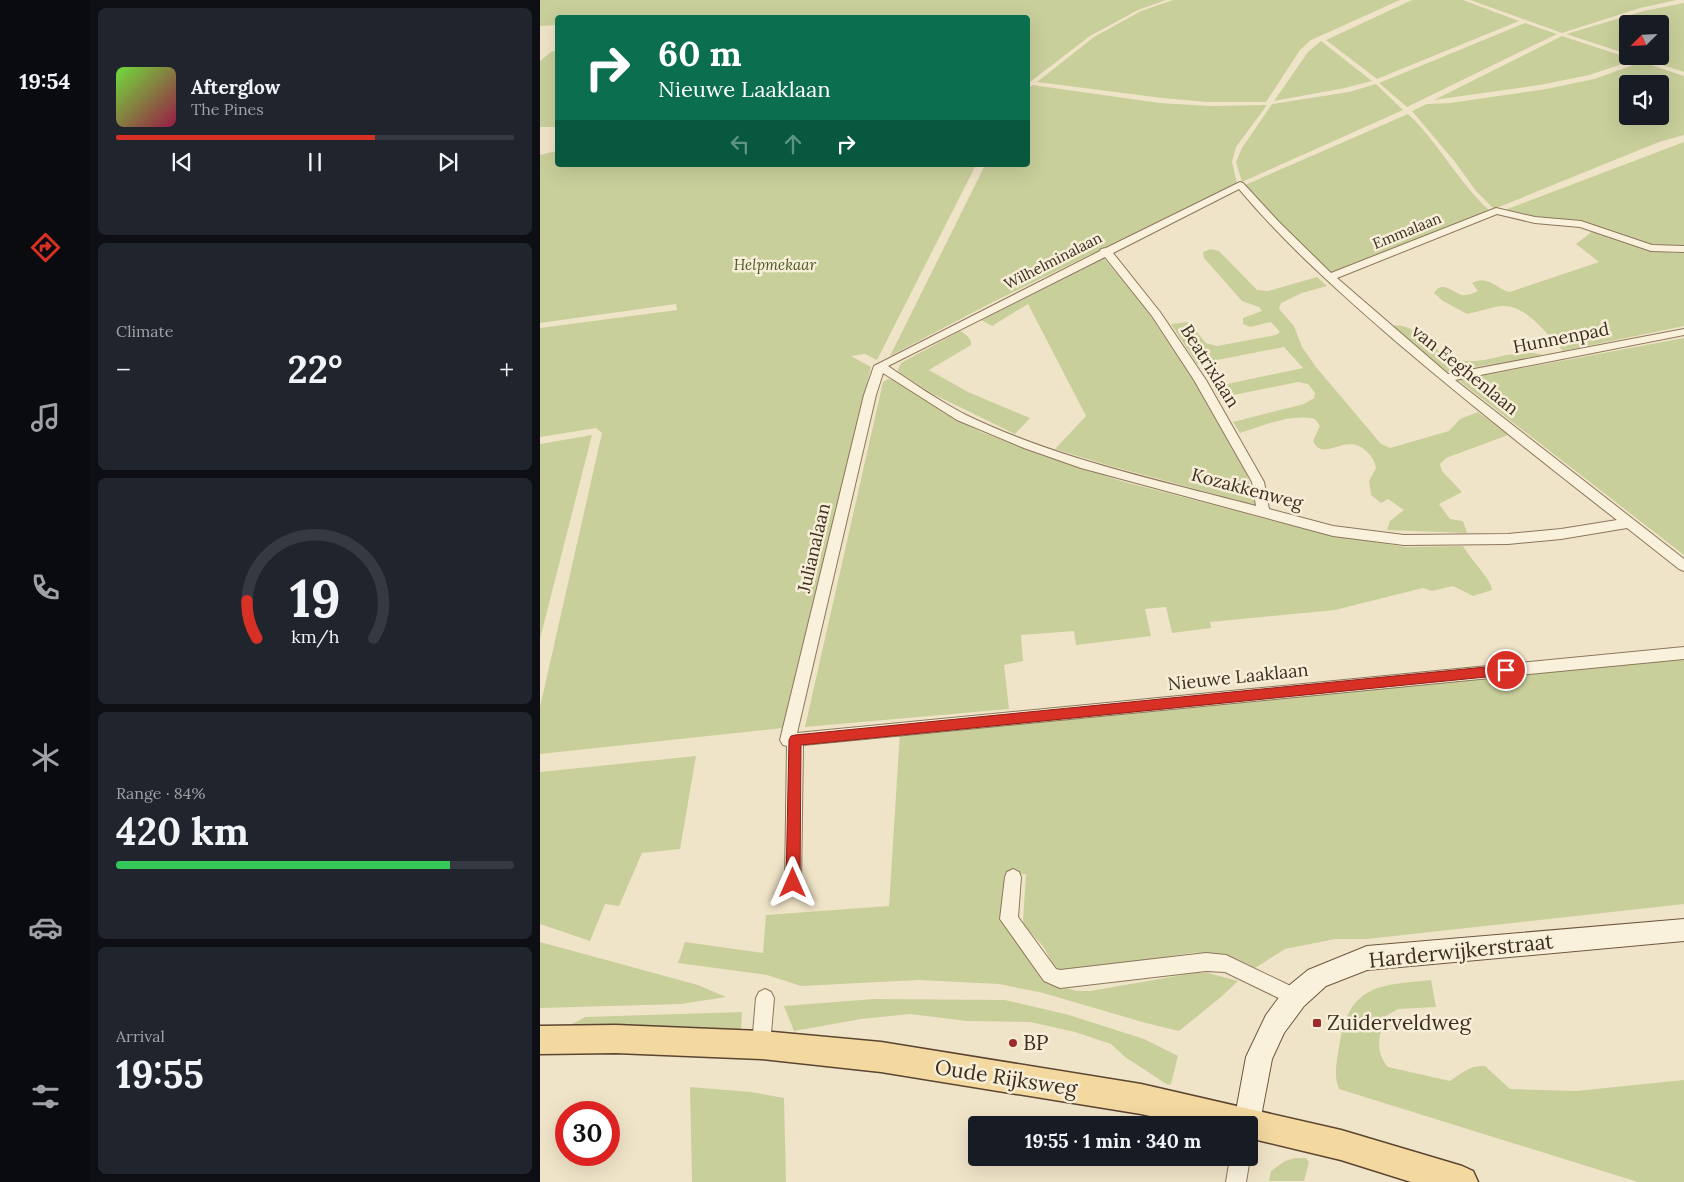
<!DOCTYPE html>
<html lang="en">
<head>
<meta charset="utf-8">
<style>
  body { margin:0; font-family:Lora,serif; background:#20242c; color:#f1f3f6; height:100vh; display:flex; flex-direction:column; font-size:19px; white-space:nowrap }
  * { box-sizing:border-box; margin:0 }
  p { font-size:16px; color:#9ea1a6 }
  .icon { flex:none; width:28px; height:28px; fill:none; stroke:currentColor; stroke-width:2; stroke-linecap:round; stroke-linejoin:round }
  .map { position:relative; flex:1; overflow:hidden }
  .sheet { display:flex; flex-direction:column; gap:8px; padding:8px; background:#0d0f14; width:450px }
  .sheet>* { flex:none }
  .top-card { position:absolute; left:15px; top:15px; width:475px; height:152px; border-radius:5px; box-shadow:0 5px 20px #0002; background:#0b6e4f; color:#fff; overflow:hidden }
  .needle { width:32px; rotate:246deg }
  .controls { position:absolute; left:1079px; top:15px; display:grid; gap:10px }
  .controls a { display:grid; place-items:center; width:50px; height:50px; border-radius:5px; background:#171b24; box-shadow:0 5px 20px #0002; font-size:25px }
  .speed { position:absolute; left:15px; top:1101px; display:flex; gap:10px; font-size:25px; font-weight:700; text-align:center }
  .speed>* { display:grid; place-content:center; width:65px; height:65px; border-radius:50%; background:#171b24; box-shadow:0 5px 20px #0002; line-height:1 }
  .speed .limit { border:8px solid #d22; background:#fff; color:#111 }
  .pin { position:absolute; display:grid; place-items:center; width:42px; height:42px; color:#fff; margin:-21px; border:2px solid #fff; border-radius:50%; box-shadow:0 1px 5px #0007 }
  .me { position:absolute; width:55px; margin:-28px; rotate:0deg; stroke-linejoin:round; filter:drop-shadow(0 0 4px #0008) }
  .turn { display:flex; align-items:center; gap:18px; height:105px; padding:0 20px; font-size:22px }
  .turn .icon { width:65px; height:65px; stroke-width:2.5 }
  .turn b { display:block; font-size:35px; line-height:42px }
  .lanes { display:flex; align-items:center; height:48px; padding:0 20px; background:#0003; justify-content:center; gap:25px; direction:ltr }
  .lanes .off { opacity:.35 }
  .big { font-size:38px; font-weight:800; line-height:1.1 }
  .sheet .card { flex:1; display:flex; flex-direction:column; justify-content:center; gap:8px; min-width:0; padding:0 18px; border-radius:8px; background:#20242c }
  .sheet .dial { align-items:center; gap:0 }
  .dial svg { height:130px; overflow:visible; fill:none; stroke:#363941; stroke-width:7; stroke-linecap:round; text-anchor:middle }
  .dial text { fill:#f1f3f6; stroke:none }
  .song { display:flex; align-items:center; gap:15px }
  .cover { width:60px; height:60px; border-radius:8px; background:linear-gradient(135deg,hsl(100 70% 55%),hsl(340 70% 35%)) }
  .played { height:5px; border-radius:2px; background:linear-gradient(90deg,#d93025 65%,#363941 65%) }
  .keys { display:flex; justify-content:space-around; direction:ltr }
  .heat { display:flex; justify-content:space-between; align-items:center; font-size:28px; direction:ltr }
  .charge { height:8px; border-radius:4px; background:linear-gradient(90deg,#34c759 84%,#363941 0) }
  .trip { position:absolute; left:428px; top:1116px; width:290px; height:50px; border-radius:5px; background:#171b24; box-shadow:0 5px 20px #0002; font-weight:800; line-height:50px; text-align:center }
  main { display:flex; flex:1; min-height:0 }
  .menu { display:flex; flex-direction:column; width:90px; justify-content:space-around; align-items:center; background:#090b0e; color:#9ea1a6 }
  .menu .icon { width:35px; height:35px }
  .menu .active { color:#d93025 }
  .menu b { font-size:22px; color:#f1f3f6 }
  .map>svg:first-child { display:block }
</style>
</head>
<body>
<main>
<nav class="menu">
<b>19:54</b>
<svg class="icon active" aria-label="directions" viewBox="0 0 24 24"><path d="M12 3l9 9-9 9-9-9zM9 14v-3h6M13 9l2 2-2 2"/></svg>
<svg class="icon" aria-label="music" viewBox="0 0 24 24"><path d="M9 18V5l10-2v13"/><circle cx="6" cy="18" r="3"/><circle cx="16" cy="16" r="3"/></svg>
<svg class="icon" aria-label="phone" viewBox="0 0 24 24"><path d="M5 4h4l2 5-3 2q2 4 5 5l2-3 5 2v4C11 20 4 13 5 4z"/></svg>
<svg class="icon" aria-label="climate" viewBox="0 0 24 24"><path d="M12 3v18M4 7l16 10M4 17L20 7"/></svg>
<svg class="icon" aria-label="car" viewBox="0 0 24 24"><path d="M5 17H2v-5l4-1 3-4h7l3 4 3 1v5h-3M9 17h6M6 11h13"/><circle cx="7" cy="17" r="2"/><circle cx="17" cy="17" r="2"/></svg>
<svg class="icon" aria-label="filters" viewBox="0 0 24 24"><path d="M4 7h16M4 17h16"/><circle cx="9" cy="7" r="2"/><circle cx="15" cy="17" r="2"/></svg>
</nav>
<section class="sheet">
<div class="card">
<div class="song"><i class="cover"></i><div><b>Afterglow</b><p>The Pines</p></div></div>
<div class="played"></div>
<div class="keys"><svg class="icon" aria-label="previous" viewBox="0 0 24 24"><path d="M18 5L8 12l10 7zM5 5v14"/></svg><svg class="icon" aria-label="pause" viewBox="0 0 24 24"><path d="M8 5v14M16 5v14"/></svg><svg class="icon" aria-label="next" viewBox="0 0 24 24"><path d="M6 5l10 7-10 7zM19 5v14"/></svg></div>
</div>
<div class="card"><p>Climate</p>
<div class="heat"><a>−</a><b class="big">22°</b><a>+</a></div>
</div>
<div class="card dial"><svg viewBox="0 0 100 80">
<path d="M14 69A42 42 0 1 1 86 69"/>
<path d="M14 69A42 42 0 0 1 8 46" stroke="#d93025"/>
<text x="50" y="56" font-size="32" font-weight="700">19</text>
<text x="50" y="72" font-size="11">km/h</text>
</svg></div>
<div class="card"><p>Range · 84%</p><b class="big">420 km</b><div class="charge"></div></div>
<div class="card"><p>Arrival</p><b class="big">19:55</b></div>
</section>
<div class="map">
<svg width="1144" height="1182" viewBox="0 0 1144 1182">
  <rect width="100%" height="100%" fill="#f0e4c8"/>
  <!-- green -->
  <path fill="#c9cf9b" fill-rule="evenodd" d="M0,0H626L598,10L550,36L490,82L488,81V18H18L17,25L0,26Z
    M633,0H860L771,40L760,50L726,102H667L622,98L497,82L554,37L601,11Z
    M872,0H923L979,21L837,79L786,40Z
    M930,0H1137L1100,8L1022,33Z
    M1144,3V72L1095,56H1120V24H1088L1087,54L1026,34L1104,11Z
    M985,23L1017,34L867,107L839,83Z
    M1022,36L1095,60L1049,75L1000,85L894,100Z
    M781,41L832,81L805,88L734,101L768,52Z
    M17,50V127H0V61L11,52Z
    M1102,62L1144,76V135L1119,142L954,209L936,191L915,162L872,111L887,104L910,103L1006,89L1054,79ZM1088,84H1120V116H1088Z
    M836,84L863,110L702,182L696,162L702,148L732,104L809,92Z
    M492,85L620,103L669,106L727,105L696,147L692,162L697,183L453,302L350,356L445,165H488V90Z
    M868,114C899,143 918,182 949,210L790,275L728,214L705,185Z
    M1144,142V247L1111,246L1055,226L962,211Z
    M17,151L18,165H436L337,360L325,354L311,356L331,367L243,728L0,754V707L62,433L56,428L0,437V328L137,310L136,304L0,323V155Z
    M1054,230C1083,242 1112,254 1144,253V326L1023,351C1007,335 986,304 962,306C950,307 939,312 927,314L903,301L894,293C902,280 912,292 922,295C928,296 933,293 938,291L932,283C948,274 956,289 970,292L1059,262L1036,244Z
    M671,249L679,251L717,290L728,291L777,277L787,286L762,293L741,303L739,309L754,326L762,347L776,367L841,444L850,448L909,431L920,419L938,412L968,435L906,458L900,464L902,471L922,492L899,504L910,519L923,521L927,533L847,530L850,521L864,510L848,499L841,503L831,495L829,481L836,468C835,462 833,459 829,454C807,428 784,465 773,441L780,426L775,419C750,413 723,426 700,433L693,422L764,404L774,398L775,393L768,384L758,382L679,398L673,387L763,368L744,347L657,364L631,324L648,322L666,343L677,346L736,335L740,332L731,322L710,327L703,324V318L722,311L719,307L702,301L664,258L663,252Z
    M563,257L604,306L653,380L707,475L715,505L567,465L515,449L546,416L488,304L452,326L441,320Z
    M851,326C878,321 891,353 915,359C944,368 972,346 1003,355L907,372Z
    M420,331C426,335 432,338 431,345L389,370L428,392L490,418L475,434L393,394L360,373L358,370L361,363Z
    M1144,338V555L918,380Z
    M348,379L353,380L417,420L441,432L487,449L581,481L789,535L866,547L923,546C929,557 953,582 952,590L933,596L913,586L892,591L883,588L795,610L670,622L671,628L632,633L626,607L605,609L611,636L536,645L534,631L481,635L483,661L464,665L469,709L265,727L343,382Z
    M52,435L0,639V444Z
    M1144,657V904L827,939H795L745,949L715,968C695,956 674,952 651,953L528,973L521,972L515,968L503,946L486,928L483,922L486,874L470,875L468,929L472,937L515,985L537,991H550L654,973H668L698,981L681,997L639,1031L606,1023L503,993L459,984L379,980L261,986L227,975L138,963L145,942L223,953L226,915L349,906L360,732Z
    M156,756L140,849L102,853L79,906L65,904L50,941L0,924V772Z
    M0,942L158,985L186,997L141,1004L0,1008Z
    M891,980L896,1007L858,1009L846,1016C839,1034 834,1051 848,1067L910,1081C922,1073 930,1065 945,1066L970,1089L1036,1091L1144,1080V1182H1098L799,1089C793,1075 797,1061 799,1047C808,985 838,985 891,980Z
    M334,999L465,1000L529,1015L604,1039L638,1056L631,1084L628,1085L585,1057L571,1044L535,1032L490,1022L427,1021L370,1014L321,1019L254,1031L244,1006Z
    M202,1012L201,1030L25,1028L45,1017Z
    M150,1087L211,1092L244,1098L246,1182H152Z
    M755,1158H766L769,1162L764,1181H729L731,1171L745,1161Z"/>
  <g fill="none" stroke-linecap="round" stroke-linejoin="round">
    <!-- street casing -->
    <g stroke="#8d765c" stroke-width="2">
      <path id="street" d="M700,182L703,183L739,222L791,273L956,208L995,217L1041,221L1112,245L1144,246V252L1111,251L1040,227L995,223L957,214L797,278L908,374L1144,329V335L915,380L1144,559V571L1139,569L1087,528L1021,539L968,544L864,545L793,536L541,468L484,448L417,420L343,373L336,395L257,733L1144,647V659L263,745L261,883L259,889L253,891L247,889L245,883L247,746L243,745L240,740L324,395L334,366L560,251L561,249L566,248ZM699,189C746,245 799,292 853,339C926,401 1001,461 1077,520L1021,529L968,534L864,535L793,526L729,509L724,482L666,380L620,312L573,253ZM565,257L612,316L654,380L712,482L716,506C618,480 517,459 426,415C399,401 373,383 348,366Z
        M473,869L479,872L481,877L478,917L516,969L520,970L666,953L686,955L761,991L764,997L761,1003L755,1006L685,972L666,971L520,988L504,981L460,919L465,877L467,872Z
        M225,989L231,992L234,998L230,1045L228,1052L221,1054L214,1052L212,1045L216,998L219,992Z
        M709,1155L710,1158L706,1182H686L690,1158H709Z"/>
    </g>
    <!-- secondary casing -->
    <g stroke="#6f573f" stroke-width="2">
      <path id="secondary" d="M1144,919V941L827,970L786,986L764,1006L744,1033L732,1059L720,1122L716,1131L709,1135V1125H695L694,1122L706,1057L726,1015L746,988L768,970L827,946Z"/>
    </g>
    <!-- primary casing -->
    <g stroke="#5b4430" stroke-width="3">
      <path id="primary" d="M76,1025L221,1031L341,1042L601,1084L801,1130L922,1166L933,1171L938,1182H871L801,1160L709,1138V1125H651L601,1114L341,1072L221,1059L76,1053L0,1054V1026Z"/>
    </g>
    <!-- street -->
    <use href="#street" fill="#faf1dc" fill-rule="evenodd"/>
    <!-- secondary -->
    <use href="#secondary" fill="#faf1dc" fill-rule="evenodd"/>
    <!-- primary -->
    <use href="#primary" fill="#f3d9a0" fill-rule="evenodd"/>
  </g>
  <!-- route -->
  <path fill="#d93025" stroke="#8d1f18" d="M966,665L971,667L972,670L971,674L966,675L261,745L260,883L258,888L253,889L248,888L246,883L249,740L251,736L255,735Z"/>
  <!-- markers -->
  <g fill="#9e2a2b" stroke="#f7eed8" stroke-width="2">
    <rect x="772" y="1018" width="10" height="10" rx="2.5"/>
    <circle cx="473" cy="1043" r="5"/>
  </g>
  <g text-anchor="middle" stroke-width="5" stroke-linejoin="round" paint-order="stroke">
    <!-- far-street labels -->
    <g font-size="15" fill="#3d2e20" stroke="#f7eed8">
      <text transform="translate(867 231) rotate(-22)" y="5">Emmalaan</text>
      <text transform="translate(513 261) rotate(-27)" y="5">Wilhelminalaan</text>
    </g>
    <!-- far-park labels -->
    <g font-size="15" font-style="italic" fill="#4d5a26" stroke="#f7eed8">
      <text x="235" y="270">Helpmekaar</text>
    </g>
    <!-- street labels -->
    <g font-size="18" fill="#3d2e20" stroke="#f7eed8">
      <text transform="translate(1021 338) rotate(-11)" y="6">Hunnenpad</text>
      <text transform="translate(670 366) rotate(58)" y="6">Beatrixlaan</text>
      <text transform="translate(925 370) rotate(39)" y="6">van Eeghenlaan</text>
      <text transform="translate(707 489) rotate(15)" y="6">Kozakkenweg</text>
      <text transform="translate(274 548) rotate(-77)" y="6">Julianalaan</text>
      <text transform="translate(698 677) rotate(-6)" y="6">Nieuwe Laaklaan</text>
    </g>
    <!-- near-street labels -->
    <g font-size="21" fill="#3d2e20" stroke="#f7eed8">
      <text transform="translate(921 951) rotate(-6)" y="7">Harderwijkerstraat</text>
      <text transform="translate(466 1078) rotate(9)" y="7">Oude Rijksweg</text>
    </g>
    <!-- near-poi labels -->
    <g font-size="21" fill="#3d2e20" stroke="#f7eed8" text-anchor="start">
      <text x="787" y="1030">Zuiderveldweg</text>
      <text x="483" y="1050">BP</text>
    </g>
  </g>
</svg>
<div class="controls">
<a><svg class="needle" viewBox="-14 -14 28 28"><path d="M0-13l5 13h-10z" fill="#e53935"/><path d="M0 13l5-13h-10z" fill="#9ea1a6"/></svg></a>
<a><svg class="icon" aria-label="sound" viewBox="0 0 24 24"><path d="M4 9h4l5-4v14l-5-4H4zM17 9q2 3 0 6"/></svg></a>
</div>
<div class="speed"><div class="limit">30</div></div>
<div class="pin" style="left:966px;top:670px;background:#d93025"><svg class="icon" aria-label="arrive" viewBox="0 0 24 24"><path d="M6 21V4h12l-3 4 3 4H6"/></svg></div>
<svg class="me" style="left:253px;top:883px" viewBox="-20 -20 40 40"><path d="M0-17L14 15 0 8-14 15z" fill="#d93025" stroke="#fff" stroke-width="4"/></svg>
<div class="trip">19:55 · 1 min · 340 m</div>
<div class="top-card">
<div class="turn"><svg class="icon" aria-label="right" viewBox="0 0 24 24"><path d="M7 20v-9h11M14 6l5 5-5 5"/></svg><div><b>60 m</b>Nieuwe Laaklaan</div></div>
<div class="lanes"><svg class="icon off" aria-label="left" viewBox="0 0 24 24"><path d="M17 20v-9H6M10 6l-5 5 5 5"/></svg><svg class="icon off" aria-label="ahead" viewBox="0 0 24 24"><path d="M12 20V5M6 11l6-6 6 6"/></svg><svg class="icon" aria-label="right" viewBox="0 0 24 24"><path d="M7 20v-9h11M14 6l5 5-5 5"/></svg></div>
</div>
</div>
</main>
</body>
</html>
